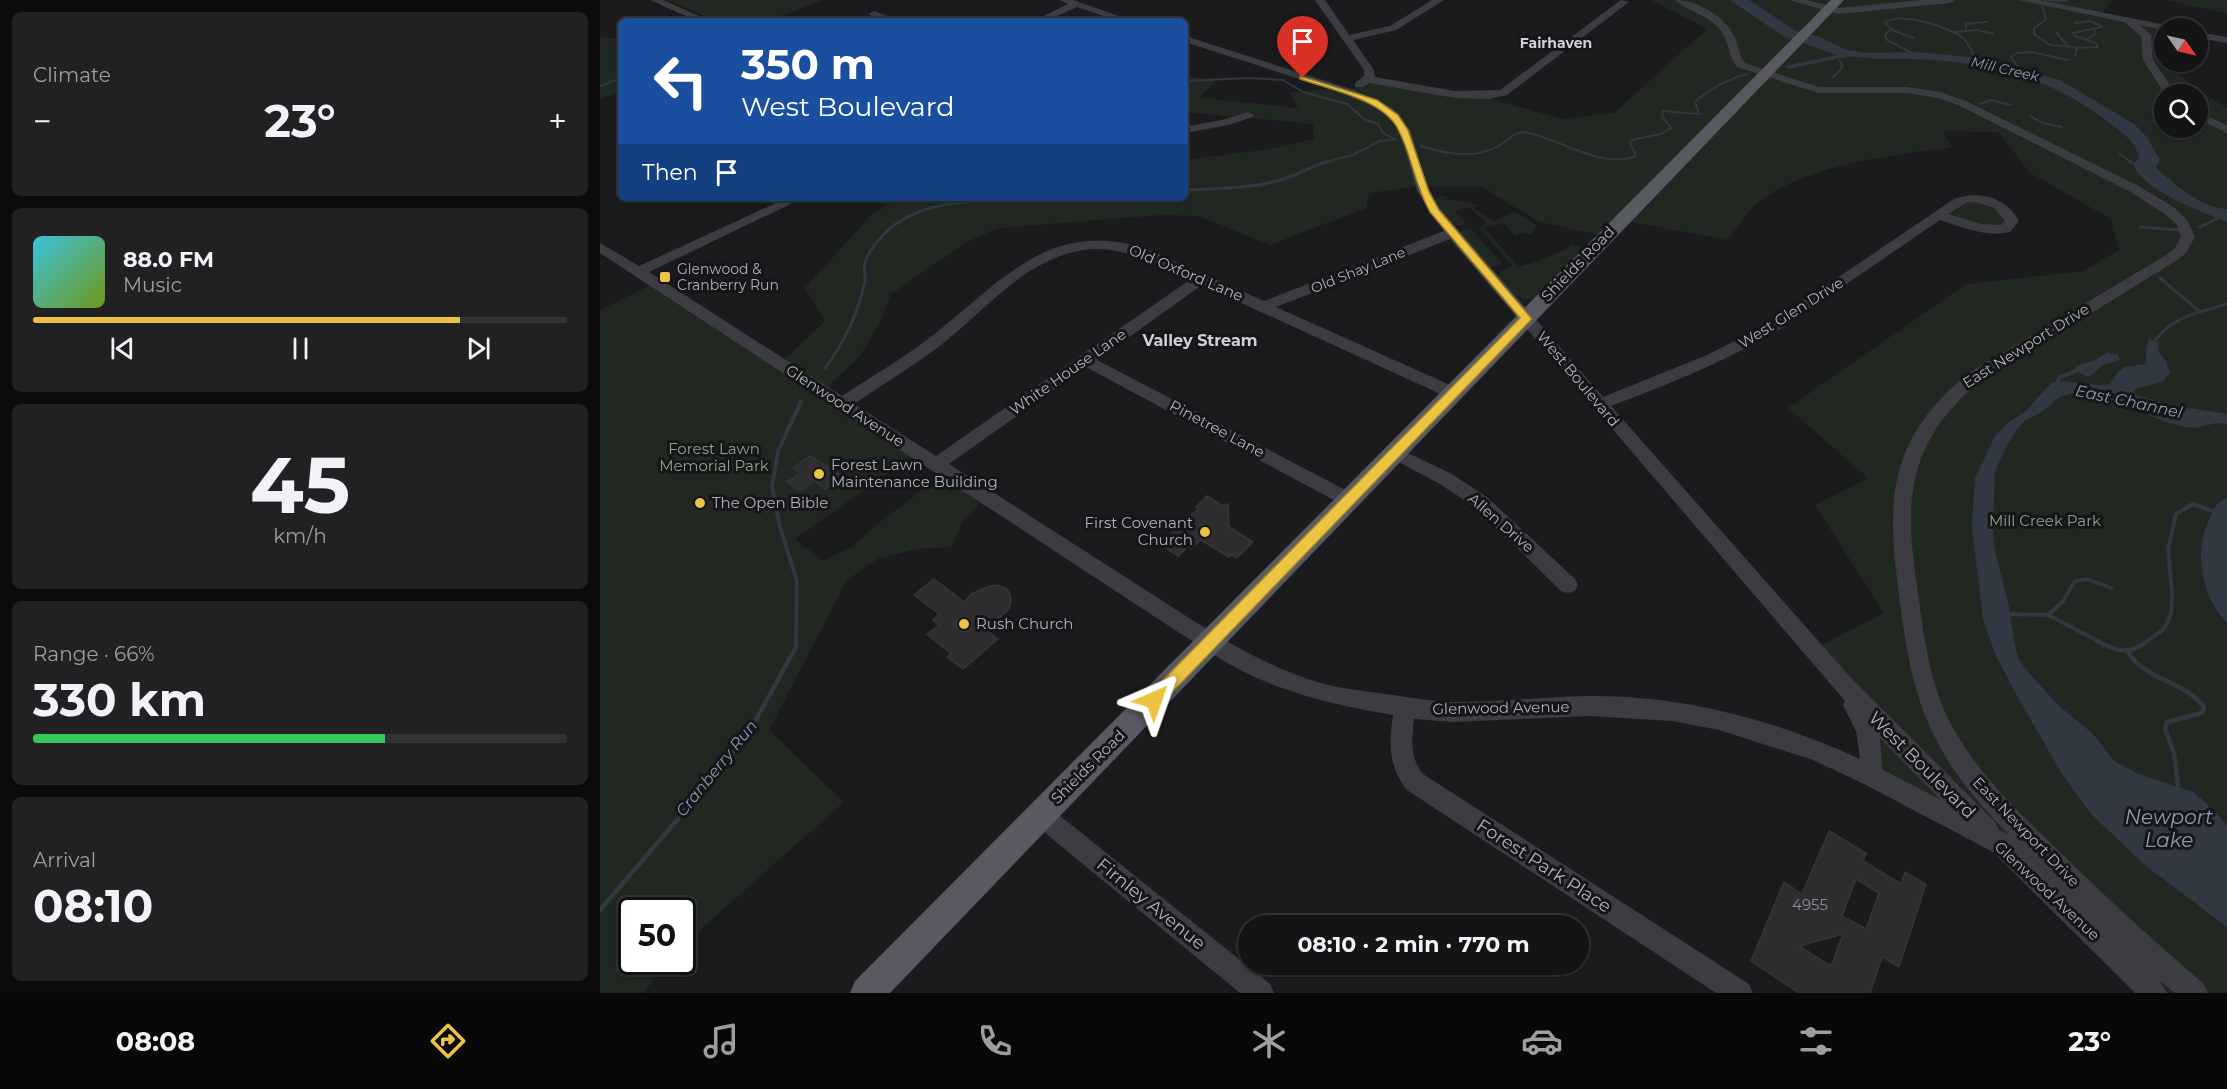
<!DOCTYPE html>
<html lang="en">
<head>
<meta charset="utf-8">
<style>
  body { margin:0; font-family:Montserrat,sans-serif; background:#212123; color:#f1f3f6; height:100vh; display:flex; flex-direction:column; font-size:22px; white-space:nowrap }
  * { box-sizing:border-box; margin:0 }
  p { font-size:20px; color:#9d9ea1 }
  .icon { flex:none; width:33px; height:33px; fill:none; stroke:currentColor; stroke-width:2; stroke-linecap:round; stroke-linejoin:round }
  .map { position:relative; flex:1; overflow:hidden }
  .panel { display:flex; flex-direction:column; gap:12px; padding:12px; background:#0b0b0c; width:600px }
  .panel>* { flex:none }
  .hud { position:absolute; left:18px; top:18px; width:570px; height:183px; border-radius:9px; box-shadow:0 2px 4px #0004,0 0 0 2px #333335; background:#1a4fa0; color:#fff; overflow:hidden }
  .needle { width:39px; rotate:124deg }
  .buttons { position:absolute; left:1554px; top:18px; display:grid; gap:12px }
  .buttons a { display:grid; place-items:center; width:54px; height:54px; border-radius:50%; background:#141416; box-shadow:0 2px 4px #0004,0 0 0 2px #333335; font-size:30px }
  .speed { position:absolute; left:18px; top:897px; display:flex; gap:12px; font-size:30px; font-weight:700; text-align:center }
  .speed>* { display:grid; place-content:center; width:78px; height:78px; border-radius:50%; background:#141416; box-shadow:0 2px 4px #0004,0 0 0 2px #333335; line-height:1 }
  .speed .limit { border:3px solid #111; border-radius:9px; background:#fff; color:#111 }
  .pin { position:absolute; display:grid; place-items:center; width:51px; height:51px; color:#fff; margin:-62px -26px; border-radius:50% 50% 50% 0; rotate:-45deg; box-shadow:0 0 6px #0007 }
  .pin .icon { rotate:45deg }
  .me { position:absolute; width:66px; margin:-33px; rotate:43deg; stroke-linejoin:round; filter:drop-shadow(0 0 4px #0008) }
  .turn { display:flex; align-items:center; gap:21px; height:126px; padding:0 24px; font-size:27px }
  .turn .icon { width:78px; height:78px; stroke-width:2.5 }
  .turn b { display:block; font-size:42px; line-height:51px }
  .then { display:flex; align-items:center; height:57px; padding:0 24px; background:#0003; gap:12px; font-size:22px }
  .big { font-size:45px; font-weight:700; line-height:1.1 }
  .panel .card { flex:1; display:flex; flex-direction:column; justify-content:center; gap:9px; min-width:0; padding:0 21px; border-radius:9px; background:#212123 }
  .panel .dial { align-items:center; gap:0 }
  .dial b { font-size:78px; line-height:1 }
  .song { display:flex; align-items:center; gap:18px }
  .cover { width:72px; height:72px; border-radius:9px; background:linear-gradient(135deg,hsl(190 70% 55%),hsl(80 70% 35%)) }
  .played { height:6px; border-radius:3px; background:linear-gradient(90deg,#edc343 80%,#333335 80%) }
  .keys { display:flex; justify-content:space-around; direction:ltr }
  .heat { display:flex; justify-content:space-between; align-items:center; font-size:33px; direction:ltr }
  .charge { height:9px; border-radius:4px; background:linear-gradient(90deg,#34c759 66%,#333335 0) }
  .trip { position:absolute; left:638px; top:915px; width:351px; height:60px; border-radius:30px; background:#141416; box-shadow:0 2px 4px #0004,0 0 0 2px #333335; font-weight:700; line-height:60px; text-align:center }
  .tab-bar { display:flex; height:96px; justify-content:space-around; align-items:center; background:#080809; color:#9d9ea1 }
  .tab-bar .icon { width:42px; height:42px }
  .tab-bar .current { color:#edc343 }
  .tab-bar b { font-size:27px; color:#f1f3f6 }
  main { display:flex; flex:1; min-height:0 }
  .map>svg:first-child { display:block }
</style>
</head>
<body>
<main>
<section class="panel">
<div class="card"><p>Climate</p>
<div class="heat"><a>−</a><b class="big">23°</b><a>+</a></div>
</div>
<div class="card">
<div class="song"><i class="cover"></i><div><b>88.0 FM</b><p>Music</p></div></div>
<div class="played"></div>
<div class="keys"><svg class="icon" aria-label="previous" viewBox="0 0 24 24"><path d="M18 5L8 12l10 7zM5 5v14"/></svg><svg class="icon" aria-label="pause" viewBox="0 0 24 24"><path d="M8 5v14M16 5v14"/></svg><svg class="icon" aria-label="next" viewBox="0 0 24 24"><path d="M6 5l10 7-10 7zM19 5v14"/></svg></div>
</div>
<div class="card dial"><b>45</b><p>km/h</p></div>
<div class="card"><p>Range · 66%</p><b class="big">330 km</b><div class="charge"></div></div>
<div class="card"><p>Arrival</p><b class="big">08:10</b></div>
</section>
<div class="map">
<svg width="1627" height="993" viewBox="0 0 1627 993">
  <rect width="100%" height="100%" fill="#1b1b1d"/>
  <!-- green -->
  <path fill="#212822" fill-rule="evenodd" d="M68,0H225L166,21H117Z
    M1051,0H1513L1501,14L1559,27C1559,38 1559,48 1564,59C1571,72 1612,99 1627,108V993H1554L1401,844L1270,775L1268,731L1212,650L1284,613L1215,505L1268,478L1188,408L1366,284L1483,271L1519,250L1511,219L1430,173L1398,132L1343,131L1352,147C1293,155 1214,164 1164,198C1150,207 1138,227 1127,240L1021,220L1005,236L939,222L882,187L821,186L769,193L766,208L670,245L599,216L561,215L398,228L367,242L291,294L281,320L260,356L223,391L317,453L195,539L223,561L251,547L285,518L347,472L386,497L363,520L352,547L317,549L279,558L247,580L169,730L244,802L83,945L82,910H32V962H69L43,993H0V310L55,283L180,364L225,321L205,288L272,214L300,198H585V160L670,149L714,139L713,124L585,112V77L618,79L599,98L698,108L690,93L736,88L750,92L768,79L882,96L962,119L1014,113L1107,29ZM1564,94H1598V128H1564Z
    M1564,0H1627V13Z
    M0,37L21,39V91L0,99Z
    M842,195L848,197L847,199L879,205L873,208L894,221L914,212L937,225L931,234L923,233L915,235L904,223L885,228L918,267L939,261L968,248L970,244L982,247L984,252L936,299C917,303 909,289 898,276L900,272L912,266L879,228L886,223L870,207L855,211L866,224C849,230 843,212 834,200Z
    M1361,200H1381L1411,217L1399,230L1338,215Z
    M865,229L872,230L901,262V265L890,267L860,233Z"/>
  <!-- water -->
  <path fill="#313841" d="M1130,0H1149L1196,31L1217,36L1247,50L1267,53L1316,52L1380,58L1460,80L1534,124L1547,137L1560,160L1556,167L1558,170C1578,186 1599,207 1627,209V222C1603,212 1540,190 1533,163L1539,159C1537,140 1518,130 1504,119C1440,69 1358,57 1279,59C1269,59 1257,55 1247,57C1228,61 1208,64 1189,69L1184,66L1237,55L1183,36Z
    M1549,339L1559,343L1558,351L1566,362L1570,373L1564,381L1535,389L1533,394L1571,405L1627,414V424L1616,423L1596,428L1585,427L1566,422L1515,401L1491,393H1474L1461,396L1442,412L1426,420L1417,429L1407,445L1395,471L1393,525L1394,547L1409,607L1415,646L1419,660L1429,673L1458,705L1493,734L1514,761L1539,774L1593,792L1604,801L1627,825V927L1546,866L1491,814L1462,774L1416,694L1396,656L1383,620L1372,527L1375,478L1395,436L1409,422L1425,412L1451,383C1470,378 1490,388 1510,384L1518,372L1525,367L1546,364V348Z
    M1507,352L1518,355L1520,360L1503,365L1489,377L1476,371L1475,368L1481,364L1494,361Z
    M1627,498V623C1601,595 1593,552 1610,518C1615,508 1616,502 1627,498Z"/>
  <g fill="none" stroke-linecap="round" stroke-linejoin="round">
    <!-- stream-far3 -->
    <path stroke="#313841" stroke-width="2" d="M1445,0L1467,1
      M1442,7L1446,19L1434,28V34L1450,45L1474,47L1477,49L1475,56
      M1474,23L1491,21L1502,27L1473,33L1475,36L1496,43L1498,47L1475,48
      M1291,30L1285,34L1287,40L1314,54
      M1366,30V24L1387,22
      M1355,32L1377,30L1393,34
      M1456,32L1467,45
      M1314,38L1292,30L1285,23C1299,11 1351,27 1364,39C1370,45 1372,52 1375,60
      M1486,40L1494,35L1495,30
      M1416,69L1418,67L1411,57L1417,53L1431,52L1468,60
      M1232,78L1241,69L1242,64L1239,60
      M585,81L649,78L683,80L703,92L747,104L764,119L778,124L783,133L796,140
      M0,86L21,78
      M1380,104L1391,100L1411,105
      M1430,116L1443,123L1462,127
      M821,146C846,154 876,160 900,145C908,140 913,133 924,132C960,138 1000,170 1036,156L1030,143L1032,140L1061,134L1071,128L1062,116L1063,111L1099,114L1095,102C1110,88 1127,80 1147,74
      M1519,154L1532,162
      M725,162L753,155L780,141L794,140"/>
    <!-- stream-far2 -->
    <path stroke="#313841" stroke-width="3" d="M1529,161L1533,163
      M585,190C614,189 661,188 687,178C702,173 715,164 731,161
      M471,198H504
      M1540,227L1580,230
      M1600,227L1620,217
      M1560,278L1600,312
      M1552,345C1569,317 1598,313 1627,304
      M225,368C245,342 258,313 265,281C266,275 263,269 265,263C268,252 275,244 282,236C316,200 365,203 411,198"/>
    <!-- stream-far1 -->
    <path stroke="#313841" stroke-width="4" d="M1457,382L1460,377L1476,371
      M1406,614L1448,615L1500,642
      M1448,615L1463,601L1475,581L1487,579L1511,588
      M196,642L197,581L180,527L172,487L178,451L201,402
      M1546,642L1564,629L1571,614L1572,592L1568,549L1576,514L1593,504L1613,511"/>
    <!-- stream -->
    <path stroke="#313841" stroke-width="4.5" d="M1497,641C1518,652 1529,655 1548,641
      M1527,651C1547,682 1582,679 1604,707L1603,712L1598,714L1567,722L1565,729L1574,753L1578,786
      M0,910L113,778L152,727L196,647V641"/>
  </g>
  <!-- building -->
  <path fill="#2e2e31" stroke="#353539" stroke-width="1.5" fill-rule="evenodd" d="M210,456L242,476L225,489L214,481L200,491L187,482L201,473L193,468Z
    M607,496L621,505L628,504L629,527L653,542L637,558L632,555L629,557L601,540L591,548L588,546L578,556L563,546L570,541L565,539L599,508L596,507Z
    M334,579L364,602L371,594L389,586L398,585L406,588L410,594L411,601L409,609L386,630L398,639L363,669L347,657L351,654L327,634L339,625L333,620L339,614L314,595Z
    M1229,831L1266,853L1263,861L1301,884L1305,872L1326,884L1299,967L1282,957L1270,993H1199L1151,961L1184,882L1202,894ZM1256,879L1279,893L1266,929L1242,916ZM1243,934L1231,966L1199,946Z"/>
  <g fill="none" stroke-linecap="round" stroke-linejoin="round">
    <!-- minor -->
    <path fill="#3c3c42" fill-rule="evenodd" d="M50,0H63L110,21H97Z
      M459,0H473L533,21H518L477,7L446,21H433L468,4Z
      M715,0H725L749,35L790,26L832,0H844L796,30L753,40L774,70L775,77L855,91L900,90L1021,0L1029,2L907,95L889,99L855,98L769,83L763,87H755V83L764,76V70Z
      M1075,0C1097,0 1125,16 1134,36C1139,45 1138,55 1145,63L1219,87H1307L1340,92L1366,101L1537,185L1575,208L1588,221L1595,237L1586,253L1576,261L1379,382C1313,438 1304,490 1315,572C1322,619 1326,670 1346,714C1372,770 1420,813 1464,856C1509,900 1556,943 1604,984L1608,993H1575L1559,980L1567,993H1535L1393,852L1262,783L1213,760L1119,730L1072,721L990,716L854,722L814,719C812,739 809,757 823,774L1149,984L1153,993H1116L807,790C788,766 789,743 793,715C740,706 690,695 642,671C619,659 597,644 575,630L0,253V243L39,266L187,198H203L49,272L242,396C274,375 307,356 337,332C404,279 449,220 545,248L664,301L844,231L817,191L803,142L795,124L781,110L746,94L585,42V36L754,90L789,106L799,114L811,132L826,182L838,206L1003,397L1107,355L1172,322L1354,199C1378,190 1407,197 1419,221L1410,232C1386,238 1362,227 1340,220L1182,328C1128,360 1070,384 1011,406L1251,678L1395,822L1399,830L1409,835C1382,807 1355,777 1337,741C1315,700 1307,655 1301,610C1287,509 1282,445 1367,374L1566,255L1575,248L1581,237L1577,225L1565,214L1529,191L1358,105L1338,98L1307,93H1218L1137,67C1128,56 1129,40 1119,28C1107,15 1088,11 1075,0ZM1376,202L1394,208L1405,221L1401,225L1381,224L1348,214L1366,203ZM850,239L1245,701L1243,705L1256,731L1260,759C1175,720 1083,695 988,696C944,697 899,702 855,702C838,702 822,699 806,697C782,693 757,691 733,686C663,670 601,625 541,587C477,546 413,505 349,464L486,367L741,504L747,506L753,504L756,499L753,494L497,360L602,285L847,397H859L861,393L859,389L676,307ZM492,249C529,248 558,265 591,279L336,456L254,404C285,383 317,364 346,341C393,303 429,255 492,249ZM1280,738L1341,800L1282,769Z
      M1189,0H1206L1239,8L1321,0H1355L1350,3L1239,14Z
      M1419,0H1439L1571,26L1573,28L1564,30L1540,25L1551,35L1553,60L1576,94H1565L1543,60L1541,36L1524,22Z
      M274,11L295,19L297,21C287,21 277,21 269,14Z
      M1598,32L1627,37V43L1598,38Z
      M648,112L654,115L652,117L629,125L585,133V127L626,119Z
      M1598,112L1627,125V133L1598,119Z
      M795,447L852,474L888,498L975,579L978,585L975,591L968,593L961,591L876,508L840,484L789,457L786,453L789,449Z
      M441,803L449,807L670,984L674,993H640L433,823L429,815L433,807Z"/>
    <!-- major -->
    <path fill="#585961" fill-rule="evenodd" d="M1231,0H1244L290,993H250L255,981Z"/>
  </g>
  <!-- route -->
  <path fill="#edc343" stroke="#9a7f2c" stroke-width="1.5" d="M700,76L777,100L798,115L808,130L829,192L839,210L932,319L560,705L554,707L548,705L546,700L548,695L920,318L830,212C814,184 812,155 798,129C784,100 729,89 700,79Z"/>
  <!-- markers -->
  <g fill="#edc343" stroke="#161618" stroke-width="2">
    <rect x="59" y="271" width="12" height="12" rx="3"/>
    <circle cx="219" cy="474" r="6"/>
    <circle cx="100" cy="503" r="6"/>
    <circle cx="605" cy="532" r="6"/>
    <circle cx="364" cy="624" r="6"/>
  </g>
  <g text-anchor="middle" stroke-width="6" stroke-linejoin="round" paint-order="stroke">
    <!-- far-neighbourhood labels -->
    <g font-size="14" font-weight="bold" fill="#cfd0d8" stroke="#161618">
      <text x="956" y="48">Fairhaven</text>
    </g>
    <!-- far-water labels -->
    <g font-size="14" font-style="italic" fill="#879bb5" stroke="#161618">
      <text transform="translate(1405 69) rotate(13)" y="5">Mill Creek</text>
    </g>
    <!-- far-poi labels -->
    <g font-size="14" fill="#aeb1bc" stroke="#161618" text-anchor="start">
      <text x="77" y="274">Glenwood &amp;<tspan x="77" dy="16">Cranberry Run</tspan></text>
    </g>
    <!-- far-street labels -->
    <g font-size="14" fill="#aeb1bc" stroke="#161618">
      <text transform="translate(758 270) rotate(-22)" y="5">Old Shay Lane</text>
    </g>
    <!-- street labels -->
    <g font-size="15" fill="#aeb1bc" stroke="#161618">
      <text transform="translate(978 264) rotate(-46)" y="5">Shields Road</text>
      <text transform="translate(586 273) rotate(23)" y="5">Old Oxford Lane</text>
      <text transform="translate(1191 313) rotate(-32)" y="5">West Glen Drive</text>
      <text transform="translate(1426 346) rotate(-32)" y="5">East Newport Drive</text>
      <text transform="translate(468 372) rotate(-35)" y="5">White House Lane</text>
      <text transform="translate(978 379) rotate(50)" y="5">West Boulevard</text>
      <text transform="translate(245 406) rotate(33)" y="5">Glenwood Avenue</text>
      <text transform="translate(617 429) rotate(28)" y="5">Pinetree Lane</text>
      <text transform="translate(901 523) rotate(41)" y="5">Allen Drive</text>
      <text transform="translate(901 708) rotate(-1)" y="5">Glenwood Avenue</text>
      <text transform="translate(488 767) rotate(-45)" y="5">Shields Road</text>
      <text transform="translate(1426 832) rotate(46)" y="5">East Newport Drive</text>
      <text transform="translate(1447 891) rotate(43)" y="5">Glenwood Avenue</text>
    </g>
    <!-- park labels -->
    <g font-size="15" fill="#86a68b" stroke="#161618">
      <text x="114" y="454">Forest Lawn<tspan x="114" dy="17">Memorial Park</tspan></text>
      <text x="1445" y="526">Mill Creek Park</text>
    </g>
    <!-- poi labels -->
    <g font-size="15" fill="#aeb1bc" stroke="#161618" text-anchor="start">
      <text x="231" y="470">Forest Lawn<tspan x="231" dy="17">Maintenance Building</tspan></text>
      <text x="112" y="508">The Open Bible</text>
      <text x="593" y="528" text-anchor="end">First Covenant<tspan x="593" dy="17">Church</tspan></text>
      <text x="376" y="629">Rush Church</text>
    </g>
    <!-- near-number labels -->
    <g font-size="15" fill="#8d9098">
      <text x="1210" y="910">4955</text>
    </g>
    <!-- neighbourhood labels -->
    <g font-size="16" font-weight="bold" fill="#cfd0d8" stroke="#161618">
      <text x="600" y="346">Valley Stream</text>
    </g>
    <!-- water labels -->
    <g font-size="16" font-style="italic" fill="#879bb5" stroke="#161618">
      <text transform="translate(1529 401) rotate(12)" y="6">East Channel</text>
      <text transform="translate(116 768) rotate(-51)" y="6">Cranberry Run</text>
    </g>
    <!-- near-street labels -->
    <g font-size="18" fill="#aeb1bc" stroke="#161618">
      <text transform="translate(1322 765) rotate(45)" y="6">West Boulevard</text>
      <text transform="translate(944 866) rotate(33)" y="6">Forest Park Place</text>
      <text transform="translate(551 904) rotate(39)" y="6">Firnley Avenue</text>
    </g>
    <!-- near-water labels -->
    <g font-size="20" font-style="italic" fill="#879bb5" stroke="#161618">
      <text x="1569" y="824">Newport<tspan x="1569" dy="23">Lake</tspan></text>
    </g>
  </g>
</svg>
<div class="buttons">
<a><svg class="needle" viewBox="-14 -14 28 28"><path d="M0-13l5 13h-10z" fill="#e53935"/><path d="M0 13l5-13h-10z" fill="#9d9ea1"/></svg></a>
<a><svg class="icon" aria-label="search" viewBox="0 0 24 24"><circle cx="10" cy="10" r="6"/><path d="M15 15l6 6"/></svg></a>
</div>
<div class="speed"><div class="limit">50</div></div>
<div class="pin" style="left:703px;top:78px;background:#d93025"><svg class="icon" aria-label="arrive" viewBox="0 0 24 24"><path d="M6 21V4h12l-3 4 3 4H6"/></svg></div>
<svg class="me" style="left:554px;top:700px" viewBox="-20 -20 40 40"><path d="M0-17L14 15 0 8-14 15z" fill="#edc343" stroke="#fff" stroke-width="4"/></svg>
<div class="trip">08:10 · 2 min · 770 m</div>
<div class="hud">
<div class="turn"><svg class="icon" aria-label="left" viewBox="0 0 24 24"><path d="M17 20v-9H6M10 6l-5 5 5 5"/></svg><div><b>350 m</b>West Boulevard</div></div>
<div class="then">Then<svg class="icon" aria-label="arrive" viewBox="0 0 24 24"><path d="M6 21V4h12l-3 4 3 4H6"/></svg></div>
</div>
</div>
</main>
<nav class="tab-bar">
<b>08:08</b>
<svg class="icon current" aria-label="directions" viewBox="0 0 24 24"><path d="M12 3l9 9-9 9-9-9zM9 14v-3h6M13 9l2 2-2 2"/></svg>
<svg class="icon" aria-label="music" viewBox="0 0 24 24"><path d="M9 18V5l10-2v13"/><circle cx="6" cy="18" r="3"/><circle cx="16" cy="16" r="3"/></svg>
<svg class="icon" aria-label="phone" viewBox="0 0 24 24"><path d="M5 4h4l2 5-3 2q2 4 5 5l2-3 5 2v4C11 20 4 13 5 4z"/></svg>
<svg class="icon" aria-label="climate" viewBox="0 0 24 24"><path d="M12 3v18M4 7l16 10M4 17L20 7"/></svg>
<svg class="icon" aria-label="car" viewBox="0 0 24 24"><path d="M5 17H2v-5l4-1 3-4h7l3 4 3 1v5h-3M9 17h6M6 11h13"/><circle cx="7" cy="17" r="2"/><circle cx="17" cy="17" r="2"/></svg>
<svg class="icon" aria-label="filters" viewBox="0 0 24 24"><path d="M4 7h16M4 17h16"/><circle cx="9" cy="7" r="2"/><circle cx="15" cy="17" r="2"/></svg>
<b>23°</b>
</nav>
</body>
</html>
